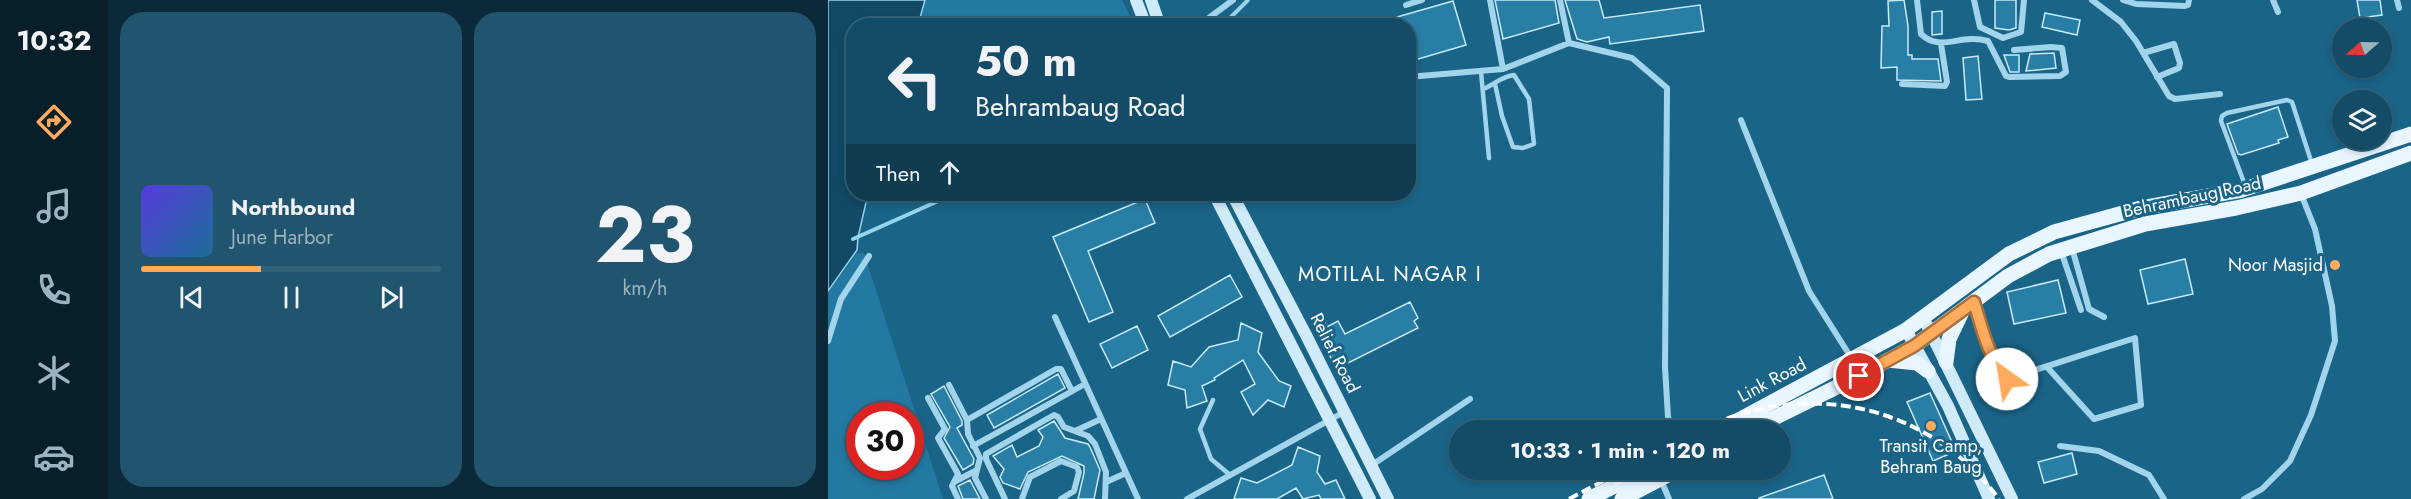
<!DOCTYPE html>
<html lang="en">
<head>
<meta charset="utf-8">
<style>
  body { margin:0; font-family:Jost,sans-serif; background:#21556f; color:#f1f3f6; height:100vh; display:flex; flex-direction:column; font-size:22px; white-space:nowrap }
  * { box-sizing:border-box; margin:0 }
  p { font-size:20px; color:#9db3bf }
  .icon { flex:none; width:33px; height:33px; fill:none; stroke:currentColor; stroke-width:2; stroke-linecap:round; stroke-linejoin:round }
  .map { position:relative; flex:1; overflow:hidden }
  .drawer { display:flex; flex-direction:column; gap:12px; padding:12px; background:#0b2938; width:720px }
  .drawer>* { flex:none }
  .top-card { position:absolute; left:18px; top:18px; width:570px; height:183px; border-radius:24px; box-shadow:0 3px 9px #0003,0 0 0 2px #33637a; background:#144b66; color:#f1f3f6; overflow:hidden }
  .needle { width:39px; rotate:250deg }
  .controls { position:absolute; left:1504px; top:18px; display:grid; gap:12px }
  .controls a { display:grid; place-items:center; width:60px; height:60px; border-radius:50%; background:#144b66; box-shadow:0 3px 9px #0003,0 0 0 2px #33637a; font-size:30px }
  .speed { position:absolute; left:18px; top:402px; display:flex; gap:12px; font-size:30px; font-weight:700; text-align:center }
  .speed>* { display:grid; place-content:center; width:78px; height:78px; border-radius:50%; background:#144b66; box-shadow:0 3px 9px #0003,0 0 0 2px #33637a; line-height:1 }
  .speed .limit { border:9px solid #d22; background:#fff; color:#111 }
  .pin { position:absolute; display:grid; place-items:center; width:51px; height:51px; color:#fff; margin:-26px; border:3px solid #fff; border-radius:50%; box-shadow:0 2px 6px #0007 }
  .me { position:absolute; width:66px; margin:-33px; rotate:328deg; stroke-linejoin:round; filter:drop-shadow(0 0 4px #0008) }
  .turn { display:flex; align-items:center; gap:21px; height:126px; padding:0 30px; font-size:27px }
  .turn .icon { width:78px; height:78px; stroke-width:2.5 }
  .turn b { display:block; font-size:42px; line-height:51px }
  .then { display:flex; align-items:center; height:57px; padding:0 30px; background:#0003; gap:12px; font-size:22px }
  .drawer .card { flex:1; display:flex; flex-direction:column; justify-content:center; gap:9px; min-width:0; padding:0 21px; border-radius:24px; background:#21556f }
  .drawer .dial { align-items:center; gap:0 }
  .dial b { font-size:78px; line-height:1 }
  .song { display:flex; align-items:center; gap:18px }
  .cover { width:72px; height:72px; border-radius:9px; background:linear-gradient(135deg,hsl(250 70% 55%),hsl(200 70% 35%)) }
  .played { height:6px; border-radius:3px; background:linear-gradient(90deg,#ffab5e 40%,#33637a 40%) }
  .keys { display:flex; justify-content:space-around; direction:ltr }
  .drawer .tiles { flex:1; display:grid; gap:12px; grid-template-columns:repeat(2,1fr) }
  .trip { position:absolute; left:621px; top:420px; width:342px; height:60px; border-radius:30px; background:#144b66; box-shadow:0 3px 9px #0003,0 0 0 2px #33637a; font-weight:700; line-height:60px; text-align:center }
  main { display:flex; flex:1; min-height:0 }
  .menu { display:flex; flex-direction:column; width:108px; justify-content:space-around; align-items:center; background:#081e29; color:#9db3bf }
  .menu .icon { width:42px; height:42px }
  .menu .on { color:#ffab5e }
  .menu b { font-size:27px; color:#f1f3f6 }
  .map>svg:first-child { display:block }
</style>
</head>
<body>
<main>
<nav class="menu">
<b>10:32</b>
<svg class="icon on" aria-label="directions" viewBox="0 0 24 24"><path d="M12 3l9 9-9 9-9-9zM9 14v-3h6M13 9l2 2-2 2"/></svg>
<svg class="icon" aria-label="music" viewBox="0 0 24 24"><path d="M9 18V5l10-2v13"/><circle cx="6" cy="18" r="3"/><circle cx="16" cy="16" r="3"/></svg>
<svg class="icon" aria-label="phone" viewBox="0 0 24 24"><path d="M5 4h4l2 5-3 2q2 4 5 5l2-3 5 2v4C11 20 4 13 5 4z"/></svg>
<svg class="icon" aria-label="climate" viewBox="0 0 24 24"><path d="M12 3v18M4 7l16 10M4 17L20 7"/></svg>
<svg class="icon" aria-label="car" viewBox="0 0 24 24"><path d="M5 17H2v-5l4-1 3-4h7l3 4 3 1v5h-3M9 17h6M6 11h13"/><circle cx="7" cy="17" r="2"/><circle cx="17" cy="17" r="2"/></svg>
</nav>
<section class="drawer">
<div class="tiles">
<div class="card">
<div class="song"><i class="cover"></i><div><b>Northbound</b><p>June Harbor</p></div></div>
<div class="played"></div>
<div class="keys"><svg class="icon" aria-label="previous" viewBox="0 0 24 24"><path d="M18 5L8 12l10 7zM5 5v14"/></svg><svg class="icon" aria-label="pause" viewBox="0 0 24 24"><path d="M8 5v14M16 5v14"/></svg><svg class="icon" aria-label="next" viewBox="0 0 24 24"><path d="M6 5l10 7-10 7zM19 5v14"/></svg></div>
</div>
<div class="card dial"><b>23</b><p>km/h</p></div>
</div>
</section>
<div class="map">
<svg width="1583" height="499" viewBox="0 0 1583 499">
  <rect width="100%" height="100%" fill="#1a6488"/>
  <!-- green -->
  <path fill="#2379a1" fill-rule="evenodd" d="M97,0H294L306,25L90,26Z
    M29,253H36L115,499H0V293ZM32,416H82V466H32Z"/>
  <!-- water -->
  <path fill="#114966" stroke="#95d4ef" stroke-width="1.5" d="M0,0H97L90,25L26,26V194H40L30,237L29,250L0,291Z"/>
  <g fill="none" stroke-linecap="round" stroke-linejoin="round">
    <!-- stream -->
    <path stroke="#95d4ef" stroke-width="4" d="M394,26L420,0
      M25,239L126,194"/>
  </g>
  <!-- building -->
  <path fill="#297ea6" stroke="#c8eaf9" stroke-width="1.5" d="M667,0H727L731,23L675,39Z
    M737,0H771L776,18L872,5L876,31L782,44L781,37L759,42L749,39Z
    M1076,0L1080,26V55H1084V59H1110L1113,81L1069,80V67L1053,68L1054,26H1061L1060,1Z
    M1167,0H1188V28L1181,30L1167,28Z
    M1529,0H1552L1554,15L1532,18Z
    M625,1L638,45L580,62V26H571L569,17Z
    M1114,11V34L1104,35V12Z
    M1217,13L1252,20L1249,35L1214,27Z
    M1226,53L1228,68L1198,71L1202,54Z
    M1176,55H1191V72H1182Z
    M1150,56L1154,99L1138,100L1135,58Z
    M1450,107L1460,137L1450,140L1451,143L1413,155L1410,154L1399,124Z
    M317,199L327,223L260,251L285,312L261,322L225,237Z
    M1357,259L1365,294L1320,304L1312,270Z
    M402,275L414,297L342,337L330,316Z
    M1230,280L1238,313L1186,324L1179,292Z
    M582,302L590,318L586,321L590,328L514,366L510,357L504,360L484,319L493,315L499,327L510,321L517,334Z
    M413,323L434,333L430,352L451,381L463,386L456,407L440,400L425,415L413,392L427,384L415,360L386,378L387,380L374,386L379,401L359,408L357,390L340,385L345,361L363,367L381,347L410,340Z
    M309,326L320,350L284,368L272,344Z
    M230,374L237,388L166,428L159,415Z
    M116,386L134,421V425L129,428L146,459L145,464L135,470L116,438L122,427L103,394Z
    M1102,393L1128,451L1105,461L1079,402Z
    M226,421L237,438L260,444L262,447L272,470L266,499H250L256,473V466L234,456L200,472L192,489L175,483L172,477L176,469L165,456L184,445L189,457L211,446L215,437L210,430Z
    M470,447L492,456L489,472L497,484L508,480L517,499H493L491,495L475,499L468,488L449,499H406L413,478L429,483L464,465Z
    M1244,453L1249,474L1216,483L1210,462Z
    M996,475L1005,499H931V498Z
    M142,480L152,499H135L130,486Z"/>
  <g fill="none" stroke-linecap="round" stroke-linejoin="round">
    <!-- lane -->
    <path stroke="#a2d5ec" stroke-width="4.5" d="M653,72L661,158
      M655,89C666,85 674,76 686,75L701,99L706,144L695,148L685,147L674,116L667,84
      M1417,185L1393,121L1394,116L1399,113L1459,100L1464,102L1484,164
      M385,400L372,429L383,459L402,475"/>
    <!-- street -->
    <path stroke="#a2d5ec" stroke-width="6" d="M662,0L675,69
      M1089,0L1093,34C1113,53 1132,33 1160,41L1178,76L1181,77L1232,76L1238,72L1234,48L1223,47L1186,50
      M1146,0L1152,27L1175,38L1193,32L1196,0
      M1264,0L1293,22L1308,41L1341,96L1347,99L1392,94
      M1295,0L1308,4L1357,6L1360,5L1361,0
      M1445,0L1450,12
      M1569,0L1571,8
      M578,5L594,0
      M370,26L405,0
      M741,43L804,58L839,88L837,367L840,417L844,430
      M1315,53L1346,44L1352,63L1351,68L1329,77
      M580,77L675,69L741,43L732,0
      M1074,84L1117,86L1119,82L1113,44
      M913,120L981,291L1024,359
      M1244,248L1261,309L1276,317
      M1233,251L1253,310
      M1146,302L1170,369L1179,379L1307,338L1313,405L1266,419L1219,367
      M227,317L310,499
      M0,341L13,299L41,256
      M121,385L139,420L140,434L152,458L147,478L158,499
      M100,398L117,429L110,438L130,474L124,486L130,499
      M139,420L228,369H233L244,391
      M247,431L273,419
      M145,446L257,384
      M1232,446L1271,451L1321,475L1336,499
      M544,465L642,399
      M833,480L841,499
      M126,482L149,470
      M278,482L298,473
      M177,499L158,459V454L226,415L230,417L236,427L260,436L267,444L278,472L277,499
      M194,499L202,477L233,461L249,467L251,472L246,491L233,499
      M359,499L516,412
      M1416,499L1434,489L1462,461L1483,415L1507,341L1504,306L1487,229L1473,194"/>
    <!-- secondary -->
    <path stroke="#cfebf9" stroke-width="12" d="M308,0L318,26
      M323,0L332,26
      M386,194L542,499
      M404,194L478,335L560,499
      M1099,325L1184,499
      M1078,330L1120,406L1161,499"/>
    <!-- primary -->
    <path stroke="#e8f6ff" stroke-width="15" d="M1060,360L1089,363L1100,371
      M1118,362L1121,339L1133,314
      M892,430L1078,330L1181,254L1226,232L1313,208L1414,190L1583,134
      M922,430L1031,376L1086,346L1180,276L1221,254L1317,224L1408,208L1473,193L1583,153
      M761,499L818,470
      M794,499L849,470"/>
    <!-- rail -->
    <path stroke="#fff" stroke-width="4" stroke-dasharray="10 4.5" stroke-linecap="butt" d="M872,430C977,378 1100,403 1171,499
      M787,484L814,470
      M741,499L796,470"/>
  </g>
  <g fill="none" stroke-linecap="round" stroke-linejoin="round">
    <!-- route casing -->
    <g stroke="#a66f3d" stroke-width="15">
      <path id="route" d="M1031,376L1086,346L1146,302C1154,328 1161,359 1179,379"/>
    </g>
    <!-- route -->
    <use href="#route" stroke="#ffab5e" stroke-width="10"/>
  </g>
  <!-- markers -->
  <g fill="#ffab5e" stroke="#1a6488" stroke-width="2">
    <circle cx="1507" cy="265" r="6"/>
    <circle cx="1103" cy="426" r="6"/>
  </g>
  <g text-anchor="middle" stroke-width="6" stroke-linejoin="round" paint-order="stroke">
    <!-- street labels -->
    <g font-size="18" fill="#fff" stroke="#1a6488">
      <text transform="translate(1364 197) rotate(-12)" y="6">Behrambaug Road</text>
      <text transform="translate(507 353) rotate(63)" y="6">Relief Road</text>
      <text transform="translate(944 380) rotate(-28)" y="6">Link Road</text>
    </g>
    <!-- poi labels -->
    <g font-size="18" fill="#fff" stroke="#1a6488" text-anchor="end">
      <text x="1495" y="271">Noor Masjid</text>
      <text x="1103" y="452" text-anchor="middle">Transit Camp,<tspan x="1103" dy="21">Behram Baug</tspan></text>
    </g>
    <!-- neighbourhood labels -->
    <g font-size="20" letter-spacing="1.5" fill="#fff" stroke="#1a6488">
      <text x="562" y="281">MOTILAL NAGAR I</text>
    </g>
  </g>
</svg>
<div class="controls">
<a><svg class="needle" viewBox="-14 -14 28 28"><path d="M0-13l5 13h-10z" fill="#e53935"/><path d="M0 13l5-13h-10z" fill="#9db3bf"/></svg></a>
<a><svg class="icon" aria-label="layers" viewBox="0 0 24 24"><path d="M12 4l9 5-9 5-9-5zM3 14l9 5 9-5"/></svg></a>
</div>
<div class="speed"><div class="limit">30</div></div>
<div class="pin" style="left:1031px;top:376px;background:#d93025"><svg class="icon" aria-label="arrive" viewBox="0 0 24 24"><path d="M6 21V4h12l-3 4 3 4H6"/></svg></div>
<svg class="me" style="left:1179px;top:379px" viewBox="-20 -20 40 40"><circle r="19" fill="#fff"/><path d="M0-13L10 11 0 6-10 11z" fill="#ffab5e"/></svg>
<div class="trip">10:33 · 1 min · 120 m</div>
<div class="top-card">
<div class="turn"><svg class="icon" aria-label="left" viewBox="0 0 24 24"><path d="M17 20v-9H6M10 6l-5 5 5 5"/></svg><div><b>50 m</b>Behrambaug Road</div></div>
<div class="then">Then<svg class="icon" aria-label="ahead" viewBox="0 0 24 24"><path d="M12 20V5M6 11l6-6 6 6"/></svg></div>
</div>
</div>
</main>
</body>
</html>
